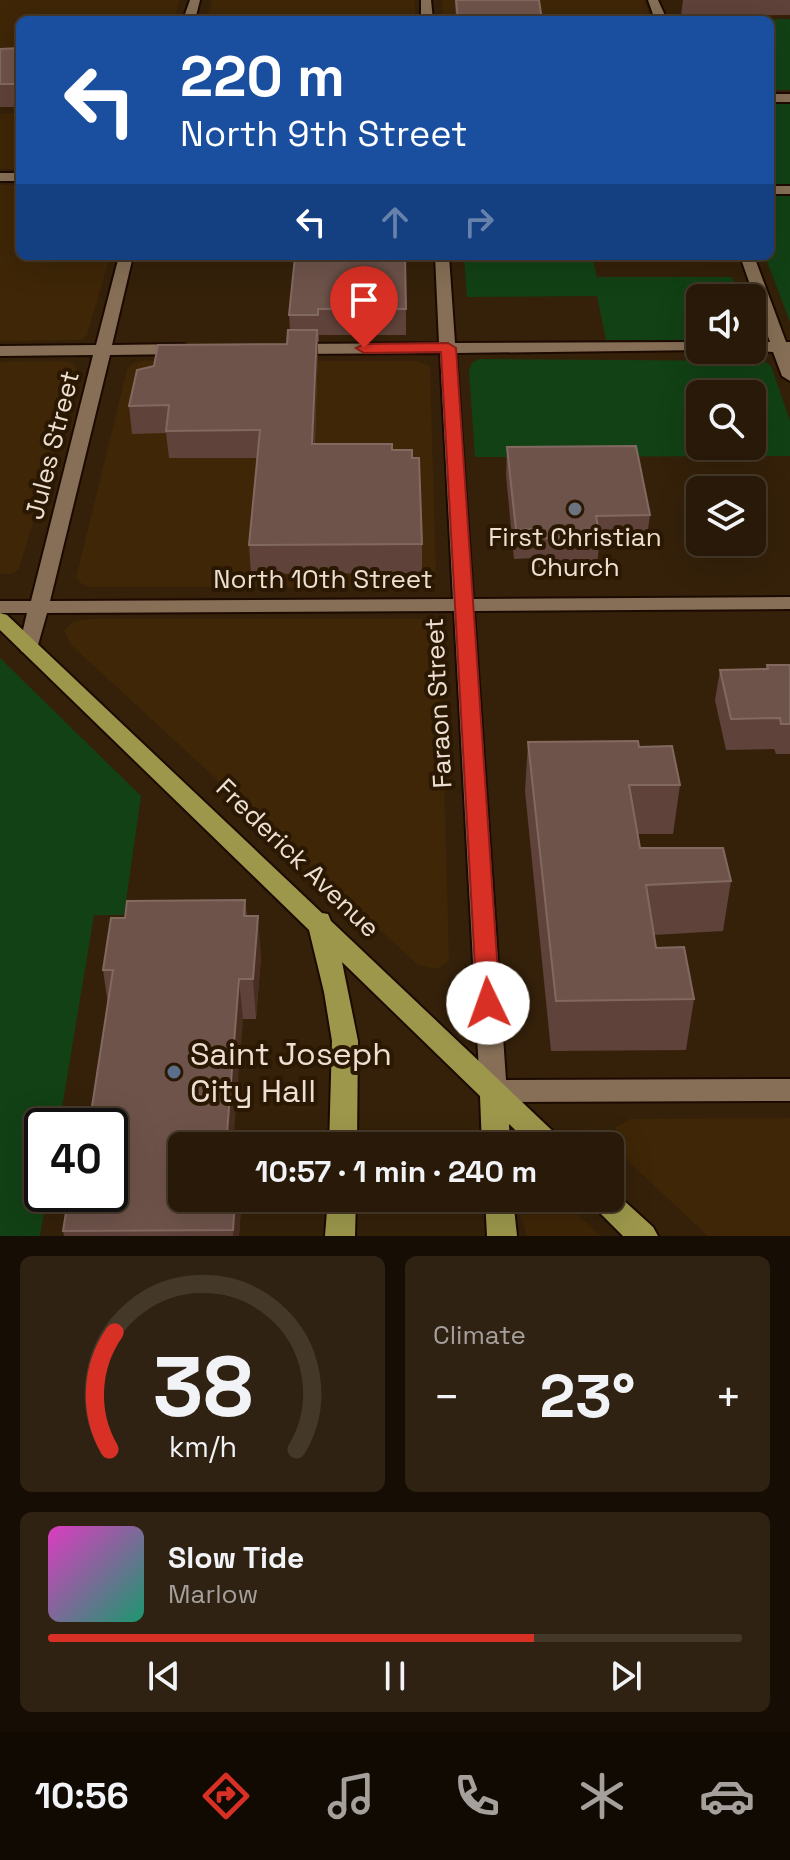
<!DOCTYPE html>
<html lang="en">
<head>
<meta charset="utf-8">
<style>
  body { margin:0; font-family:"Space Grotesk",sans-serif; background:#302212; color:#f1f3f6; height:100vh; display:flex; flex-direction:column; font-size:30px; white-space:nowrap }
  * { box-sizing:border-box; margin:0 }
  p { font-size:26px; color:#a5a09c }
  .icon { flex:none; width:44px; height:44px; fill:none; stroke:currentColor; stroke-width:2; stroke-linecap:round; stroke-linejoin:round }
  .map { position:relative; height:1236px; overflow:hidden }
  .drawer { display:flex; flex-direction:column; gap:20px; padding:20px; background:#160e04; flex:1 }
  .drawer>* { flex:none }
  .guide { position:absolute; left:16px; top:16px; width:758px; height:244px; border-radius:12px; box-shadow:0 8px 32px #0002,0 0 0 2px #443829; background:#1a4fa0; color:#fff; overflow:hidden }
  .tools { position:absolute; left:686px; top:284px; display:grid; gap:16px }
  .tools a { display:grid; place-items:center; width:80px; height:80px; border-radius:12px; background:#281908; box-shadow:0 8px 32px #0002,0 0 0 2px #443829; font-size:40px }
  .speed { position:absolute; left:24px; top:1108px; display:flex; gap:16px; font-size:40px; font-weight:700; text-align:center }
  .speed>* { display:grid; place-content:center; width:104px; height:104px; border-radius:50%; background:#281908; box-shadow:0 8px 32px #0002,0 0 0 2px #443829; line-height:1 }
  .speed .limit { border:4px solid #111; border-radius:12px; background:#fff; color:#111 }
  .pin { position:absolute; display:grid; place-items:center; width:68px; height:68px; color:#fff; margin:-82px -34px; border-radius:50% 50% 50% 0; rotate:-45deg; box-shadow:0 0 8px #0007 }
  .pin .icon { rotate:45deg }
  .me { position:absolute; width:88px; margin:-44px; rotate:357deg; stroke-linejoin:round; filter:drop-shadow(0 0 6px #0008) }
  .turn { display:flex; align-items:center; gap:28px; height:168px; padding:0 32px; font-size:36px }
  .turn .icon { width:104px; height:104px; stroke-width:2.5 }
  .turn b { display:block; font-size:56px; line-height:68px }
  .lanes { display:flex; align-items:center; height:76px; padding:0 32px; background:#0003; justify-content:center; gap:40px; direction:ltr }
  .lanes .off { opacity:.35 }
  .big { font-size:60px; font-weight:700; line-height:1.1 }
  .drawer .widget { flex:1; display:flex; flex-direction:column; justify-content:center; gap:12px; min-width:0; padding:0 28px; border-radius:12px; background:#302212 }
  .drawer .dial { align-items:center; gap:0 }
  .dial svg { height:208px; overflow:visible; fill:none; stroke:#443829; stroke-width:7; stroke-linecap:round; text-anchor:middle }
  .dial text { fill:#f1f3f6; stroke:none }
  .song { display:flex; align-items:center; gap:24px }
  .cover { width:96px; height:96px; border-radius:12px; background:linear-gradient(135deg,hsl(310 70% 55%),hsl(160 70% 35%)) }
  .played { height:8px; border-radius:4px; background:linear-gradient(90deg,#d93025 70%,#443829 70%) }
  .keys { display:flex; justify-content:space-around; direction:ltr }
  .heat { display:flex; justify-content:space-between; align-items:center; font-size:44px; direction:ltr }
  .drawer .tiles { flex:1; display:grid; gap:20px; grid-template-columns:1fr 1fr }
  .widget:last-child { grid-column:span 2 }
  .trip { position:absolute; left:168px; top:1132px; width:456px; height:80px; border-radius:12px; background:#281908; box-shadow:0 8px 32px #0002,0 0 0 2px #443829; font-weight:700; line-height:80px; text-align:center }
  .dock { display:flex; height:128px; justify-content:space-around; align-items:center; background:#100a03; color:#a5a09c }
  .dock .icon { width:56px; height:56px }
  .dock .on { color:#d93025 }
  .dock b { font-size:36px; color:#f1f3f6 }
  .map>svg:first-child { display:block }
</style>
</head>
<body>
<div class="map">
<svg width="790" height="1236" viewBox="0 0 790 1236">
  <rect width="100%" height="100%" fill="#35210a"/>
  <!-- built -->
  <path fill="#3e2607" d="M0,0H180L174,20H20V54H0Z
    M212,0H415V20H207Z
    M442,0H644L651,20H443Z
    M20,113V169H0V114Z
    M0,185H20V256H110L87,335L82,340L0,341Z
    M64,361L74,363L78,373L19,569L11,574H0V362Z
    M141,361H417L430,366L436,580L432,585L421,587H91L82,584L76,578L127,370L132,364Z
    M92,619H429L440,625L449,960L437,969L418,965L70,644L64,630L73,622Z
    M790,1118V1236H708L631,1164L616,1143V1127L631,1119Z
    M517,1198H559L601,1236H527L516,1203Z"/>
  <!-- green -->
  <path fill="#124115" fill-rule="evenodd" d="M790,19V90H770V20H677Z
    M770,102H790V184H770Z
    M790,195V322L765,256H770V196Z
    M464,256H592L597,277H732L740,298H700V340H606L597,296L467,297Z
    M479,359L764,361L771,366L790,421V456L475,457L469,370L472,363ZM700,394H752V446H700Z
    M0,658L141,796L124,915H94L59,1126H42V1194H47L40,1236H0Z"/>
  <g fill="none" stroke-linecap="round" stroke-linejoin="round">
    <!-- minor casing -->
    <g stroke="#1c0a00" stroke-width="4">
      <path id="minor" d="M190,0H200L195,20H183Z
        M421,0H431L433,20H421Z
        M648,0H658L667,20H655Z
        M770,94H790V102H770Z
        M0,173H20V181H0Z
        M770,186H790V194H770Z
        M119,256H133L112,345L184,344L192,349L184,354L110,355L50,601L453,599L440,353L292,354L284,349L292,344L439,343L435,256H449L455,343L700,342V350H706L456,353L473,599L790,597V609L474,611L506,1080L790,1079V1101L493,1102L483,1099L480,1091L454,611L47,613L36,652H22L19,647L27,613H0V601H31L93,355L0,356V346L96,345Z
        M740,256H754L786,342H790V381L782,376L773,352L746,350H752V342H770Z"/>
    </g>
    <!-- major casing -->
    <g stroke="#1c0a00" stroke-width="4">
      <path id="major" d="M0,613L7,615L322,913L328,914L331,921L560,1138L564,1146H532L509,1124L510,1146H482L480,1096L342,962L358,1041L357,1146H329L332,1041L324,992L309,930L0,630Z
        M610,1188L653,1227L658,1236H623L594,1207L590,1198H610Z
        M328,1198H356L355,1236H325Z
        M485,1198H513L517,1236H487Z"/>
    </g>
    <!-- minor -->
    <use href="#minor" fill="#866f56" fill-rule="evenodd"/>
    <!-- major -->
    <use href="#major" fill="#9c974b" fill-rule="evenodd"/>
  </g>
  <!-- wall -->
  <path fill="#5f423a" d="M455,0L542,20H456Z
    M683,0H790V15L681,16Z
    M20,48V107H0V49Z
    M331,257L406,309V335H319V342H318L315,444L392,450L412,458L422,544V573L251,574L249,545L258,458H169L166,433L132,434L129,406L287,344L290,330L289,315Z
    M507,447L650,515L646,544L599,545L597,566L535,567L534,558L514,559L506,475Z
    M767,665H790V754H776L774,749L726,750L715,700L720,670L766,669Z
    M528,742L680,785L673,834H638L640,848L731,881L723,931L654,935L656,948L694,999L686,1050L551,1051L525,791Z
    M245,900L247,916L261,956L256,1019H243L182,1198H241V1206L239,1236H64L63,1231L110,1194L108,1004L103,970L125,918Z"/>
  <!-- shaded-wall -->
  <path fill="#482e20" d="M317,330L318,357L313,472L312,444Z
    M258,916L261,956L256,1019L253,979Z
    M239,979L243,1019L233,1146H226Z
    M235,1198H241V1206L239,1236H233Z"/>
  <!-- building -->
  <path fill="#6e534a" stroke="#826960" stroke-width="2" d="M456,0H539L542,20H462L458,19Z
    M20,48V84H0V49Z
    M331,256H405L406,309H318V315H289L295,257H331Z
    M288,330H317L312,444H392V450H412V458H419L422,544L249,545L260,430L166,431L169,405L129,406L137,370L154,366L158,345L287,344Z
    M636,446L650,515L596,516L600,537L537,538L536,529L516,530L507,447Z
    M767,665H790V724H781L780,718L731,719L720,670L768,669Z
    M638,741L639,747L672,746L680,785H629L640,848H723L731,881L646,885L656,948L684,947L694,999L556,1001L528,742Z
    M245,900L244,916H258L253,979H239L226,1146H182V1198H235L233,1230L63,1231L69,1194H110V1126H89L113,970H103L111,918H125L127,901Z"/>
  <!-- route -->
  <path fill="#d93025" stroke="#8d1f18" stroke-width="2" d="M448,343L456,348L500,1003L496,1010L488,1012L480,1010L477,1003L441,352L364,353L356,348L364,344Z"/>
  <!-- markers -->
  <circle fill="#6b7280" stroke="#2b1802" stroke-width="3" cx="575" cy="509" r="8"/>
  <circle fill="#5c6f8a" stroke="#2b1802" stroke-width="3" cx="174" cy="1072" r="8"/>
  <g text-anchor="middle" stroke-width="8" stroke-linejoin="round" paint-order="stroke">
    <!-- street labels -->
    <g font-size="26" fill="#ede0d3" stroke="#2b1802">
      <text transform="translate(52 445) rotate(-76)" y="9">Jules Street</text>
      <text x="323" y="588">North 10th Street</text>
      <text transform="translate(438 703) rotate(-93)" y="9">Faraon Street</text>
      <text transform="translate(298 858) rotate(44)" y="9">Frederick Avenue</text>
    </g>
    <!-- poi labels -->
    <g font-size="26" fill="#ede0d3" stroke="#2b1802">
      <text x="575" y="546">First Christian<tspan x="575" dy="30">Church</tspan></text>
    </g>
    <!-- near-poi labels -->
    <g font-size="32" fill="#ede0d3" stroke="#2b1802" text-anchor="start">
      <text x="190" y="1065">Saint Joseph<tspan x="190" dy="37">City Hall</tspan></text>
    </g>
  </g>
</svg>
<div class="tools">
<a><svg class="icon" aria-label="sound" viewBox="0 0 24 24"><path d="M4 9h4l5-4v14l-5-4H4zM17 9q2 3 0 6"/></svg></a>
<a><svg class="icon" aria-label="search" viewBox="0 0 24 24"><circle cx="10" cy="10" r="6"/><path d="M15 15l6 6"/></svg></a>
<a><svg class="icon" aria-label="layers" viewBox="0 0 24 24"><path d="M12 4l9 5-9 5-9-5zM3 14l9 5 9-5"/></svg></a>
</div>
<div class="speed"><div class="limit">40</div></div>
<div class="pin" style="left:364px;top:348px;background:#d93025"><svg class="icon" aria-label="arrive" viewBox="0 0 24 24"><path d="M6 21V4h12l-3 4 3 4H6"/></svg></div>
<svg class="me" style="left:488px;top:1003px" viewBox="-20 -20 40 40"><circle r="19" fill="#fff"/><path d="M0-13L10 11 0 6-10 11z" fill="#d93025"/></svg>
<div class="trip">10:57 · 1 min · 240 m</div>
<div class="guide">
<div class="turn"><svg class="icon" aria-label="left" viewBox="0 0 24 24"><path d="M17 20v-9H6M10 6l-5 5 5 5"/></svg><div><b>220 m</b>North 9th Street</div></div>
<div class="lanes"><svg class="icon" aria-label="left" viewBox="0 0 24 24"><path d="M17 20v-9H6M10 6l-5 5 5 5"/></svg><svg class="icon off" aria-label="ahead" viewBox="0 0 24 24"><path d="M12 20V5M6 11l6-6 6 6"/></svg><svg class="icon off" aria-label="right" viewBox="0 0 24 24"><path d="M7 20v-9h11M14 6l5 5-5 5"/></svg></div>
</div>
</div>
<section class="drawer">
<div class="tiles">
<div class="widget dial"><svg viewBox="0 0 100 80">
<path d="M14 69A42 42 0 1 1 86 69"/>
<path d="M14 69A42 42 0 0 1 16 24" stroke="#d93025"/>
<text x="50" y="56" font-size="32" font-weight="700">38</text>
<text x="50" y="72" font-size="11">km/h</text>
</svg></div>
<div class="widget"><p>Climate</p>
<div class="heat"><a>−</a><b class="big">23°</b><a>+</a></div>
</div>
<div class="widget">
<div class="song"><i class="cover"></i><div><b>Slow Tide</b><p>Marlow</p></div></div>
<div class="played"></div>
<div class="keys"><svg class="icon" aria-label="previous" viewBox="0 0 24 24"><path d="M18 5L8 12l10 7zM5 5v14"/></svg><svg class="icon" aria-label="pause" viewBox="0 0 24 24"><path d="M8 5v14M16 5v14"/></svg><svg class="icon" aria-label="next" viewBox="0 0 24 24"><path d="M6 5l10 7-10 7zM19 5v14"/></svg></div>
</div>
</div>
</section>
<nav class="dock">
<b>10:56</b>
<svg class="icon on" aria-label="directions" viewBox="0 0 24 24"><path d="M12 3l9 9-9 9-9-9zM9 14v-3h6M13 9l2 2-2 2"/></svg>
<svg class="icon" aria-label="music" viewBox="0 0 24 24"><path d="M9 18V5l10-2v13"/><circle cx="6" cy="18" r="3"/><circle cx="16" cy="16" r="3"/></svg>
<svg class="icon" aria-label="phone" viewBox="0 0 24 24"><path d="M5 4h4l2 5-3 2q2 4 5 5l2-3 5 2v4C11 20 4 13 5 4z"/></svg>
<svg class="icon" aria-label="climate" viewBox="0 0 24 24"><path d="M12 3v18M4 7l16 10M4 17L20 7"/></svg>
<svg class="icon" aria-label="car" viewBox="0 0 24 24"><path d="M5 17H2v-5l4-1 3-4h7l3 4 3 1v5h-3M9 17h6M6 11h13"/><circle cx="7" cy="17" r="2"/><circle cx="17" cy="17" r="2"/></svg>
</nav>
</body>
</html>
